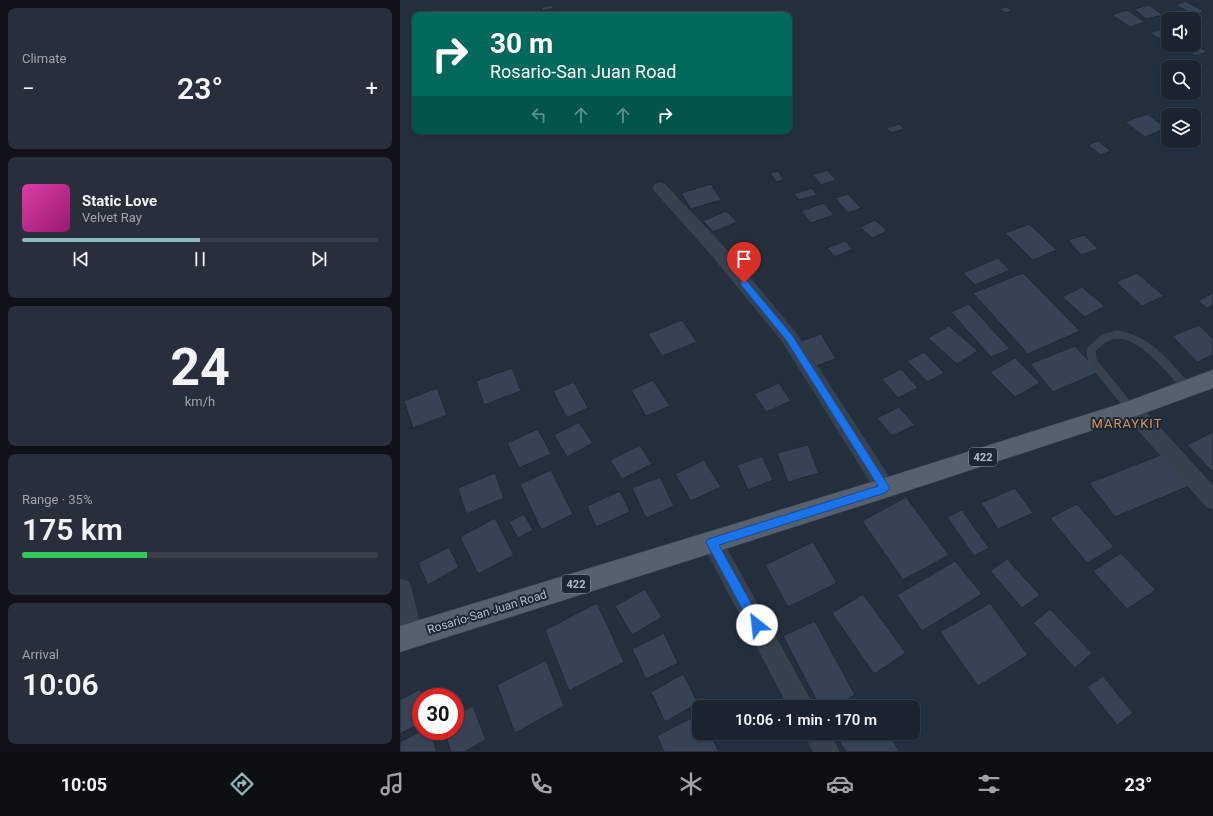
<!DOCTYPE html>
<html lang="en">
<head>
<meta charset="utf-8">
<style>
  body { margin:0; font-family:Roboto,sans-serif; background:#282f3a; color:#f1f3f6; height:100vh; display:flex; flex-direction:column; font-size:15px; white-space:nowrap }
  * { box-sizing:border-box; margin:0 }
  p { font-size:13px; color:#a0a4aa }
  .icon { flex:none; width:22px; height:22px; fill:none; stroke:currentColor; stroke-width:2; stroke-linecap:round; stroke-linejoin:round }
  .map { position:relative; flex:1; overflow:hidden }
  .drawer { display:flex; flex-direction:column; gap:8px; padding:8px; background:#0f1319; width:400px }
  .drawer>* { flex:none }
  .banner { position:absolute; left:12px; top:12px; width:380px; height:122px; border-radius:8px; box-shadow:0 1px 3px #0004,0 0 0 1px #39404a; background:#00695c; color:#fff; overflow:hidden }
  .controls { position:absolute; left:761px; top:12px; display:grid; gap:8px }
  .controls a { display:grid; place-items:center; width:40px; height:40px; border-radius:8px; background:#1b232e; box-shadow:0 1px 3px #0004,0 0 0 1px #39404a; font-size:20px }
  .speed { position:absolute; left:12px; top:688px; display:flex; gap:8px; font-size:20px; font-weight:700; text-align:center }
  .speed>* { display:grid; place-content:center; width:52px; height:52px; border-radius:50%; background:#1b232e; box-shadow:0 1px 3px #0004,0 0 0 1px #39404a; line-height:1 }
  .speed .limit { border:6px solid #d22; background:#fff; color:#111 }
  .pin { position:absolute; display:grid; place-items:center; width:34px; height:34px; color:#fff; margin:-41px -17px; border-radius:50% 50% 50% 0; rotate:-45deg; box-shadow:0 0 4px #0007 }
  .pin .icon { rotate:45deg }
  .me { position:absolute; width:44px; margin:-22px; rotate:331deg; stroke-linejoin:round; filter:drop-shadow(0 0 3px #0008) }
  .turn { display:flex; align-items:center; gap:14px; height:84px; padding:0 12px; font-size:18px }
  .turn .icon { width:52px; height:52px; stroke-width:2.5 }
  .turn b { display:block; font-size:28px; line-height:34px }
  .lanes { display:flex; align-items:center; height:38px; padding:0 12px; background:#0003; justify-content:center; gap:20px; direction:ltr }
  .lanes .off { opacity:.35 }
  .big { font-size:30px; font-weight:600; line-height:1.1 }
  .drawer .widget { flex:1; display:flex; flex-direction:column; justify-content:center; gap:6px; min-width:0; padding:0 14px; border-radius:8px; background:#282f3a }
  .drawer .dial { align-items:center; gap:0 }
  .dial b { font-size:52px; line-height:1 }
  .song { display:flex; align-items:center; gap:12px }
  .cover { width:48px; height:48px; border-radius:6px; background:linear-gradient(135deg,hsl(320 70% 55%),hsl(320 70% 35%)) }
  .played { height:4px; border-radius:2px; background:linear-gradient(90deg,#8bbbb9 50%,#39404a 50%) }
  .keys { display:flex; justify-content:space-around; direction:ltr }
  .heat { display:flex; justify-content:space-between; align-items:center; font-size:22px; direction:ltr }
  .charge { height:6px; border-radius:3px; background:linear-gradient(90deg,#34c759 35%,#39404a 0) }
  .trip { position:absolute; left:292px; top:700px; width:228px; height:40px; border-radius:8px; background:#1b232e; box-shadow:0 1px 3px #0004,0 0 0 1px #39404a; font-weight:600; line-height:40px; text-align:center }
  .tab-bar { display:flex; height:64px; justify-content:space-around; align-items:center; background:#0b0e12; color:#a0a4aa }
  .tab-bar .icon { width:28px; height:28px }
  .tab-bar .current { color:#8bbbb9 }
  .tab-bar b { font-size:18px; color:#f1f3f6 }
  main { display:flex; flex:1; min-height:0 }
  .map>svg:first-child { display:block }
</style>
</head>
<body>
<main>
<section class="drawer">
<div class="widget"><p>Climate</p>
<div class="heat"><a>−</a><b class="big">23°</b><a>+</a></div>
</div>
<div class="widget">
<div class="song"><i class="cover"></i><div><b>Static Love</b><p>Velvet Ray</p></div></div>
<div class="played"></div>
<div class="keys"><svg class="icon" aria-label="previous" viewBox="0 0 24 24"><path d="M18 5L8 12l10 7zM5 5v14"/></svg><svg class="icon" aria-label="pause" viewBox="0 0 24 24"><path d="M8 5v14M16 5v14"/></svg><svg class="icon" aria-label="next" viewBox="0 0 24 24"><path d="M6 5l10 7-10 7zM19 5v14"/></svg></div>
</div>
<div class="widget dial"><b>24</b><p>km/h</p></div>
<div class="widget"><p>Range · 35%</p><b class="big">175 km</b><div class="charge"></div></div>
<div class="widget"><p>Arrival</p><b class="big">10:06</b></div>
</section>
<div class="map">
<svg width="813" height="752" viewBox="0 0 813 752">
  <rect width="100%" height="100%" fill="#242f3e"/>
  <!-- building -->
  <path fill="#364354" stroke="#1f2835" d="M785,1L804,11L795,15L776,5Z
    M152,5L154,8L143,11L141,8Z
    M749,5L763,15L746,19L734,9Z
    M607,7L612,11L605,13L599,9Z
    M161,10L163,15H152L151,12Z
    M727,10L745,22L730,27L712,15Z
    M761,29L768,33V43L749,33Z
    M794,43L807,52L795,56L781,47L794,45Z
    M747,114L767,128L745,137L725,122Z
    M500,124L504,129L491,133L486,128Z
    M698,141L711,151L701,155L688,145Z
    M427,170L436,180L421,185L413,175Z
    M378,171L384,180L376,182L370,173Z
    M311,184L321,200L291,209L281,193Z
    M412,188L417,195L399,200L394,194Z
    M448,194L461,208L448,213L435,198Z
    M424,203L434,215L411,223L401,211Z
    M326,211L337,222L313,232L303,221Z
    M475,220L487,231L472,238L460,227Z
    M629,224L657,250L633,260L605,233Z
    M684,235L698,249L681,255L668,240Z
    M445,241L453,249L435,257L427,248Z
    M598,258L610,270L575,285L563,273Z
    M623,273L680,331L628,354L573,293Z
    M737,273L764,296L742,306L716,282Z
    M682,287L705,306L685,317L662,297Z
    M811,294L813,296V305L807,308L798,301Z
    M569,304L610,349L591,357L551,312Z
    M282,320L297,342L262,356L248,334Z
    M799,325L813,339V355L797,362L772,336Z
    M549,326L578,351L557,364L528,338Z
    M421,334L436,359L416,366L401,341Z
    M675,346L699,372L653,392L630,364Z
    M524,352L544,373L527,382L507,361Z
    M615,358L640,383L615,397L590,372Z
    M112,368L121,391L84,405L76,381Z
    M501,369L518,388L498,398L482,379Z
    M253,380L270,406L246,416L231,390Z
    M174,382L188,408L167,418L153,391Z
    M379,383L391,401L366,412L354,394Z
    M37,388L47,415L13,428L4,401Z
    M499,407L515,425L492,436L477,418Z
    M179,422L193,443L167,457L154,435Z
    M138,429L151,454L119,468L107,443Z
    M813,432V470L812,471L787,445Z
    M240,445L252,464L222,479L210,460Z
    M408,445L419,473L388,482L377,453Z
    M763,454L789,486L715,517L689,483Z
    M362,456L373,480L348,490L337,465Z
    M304,460L321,487L291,501L275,474Z
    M151,470L173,514L141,530L120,484Z
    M95,473L104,498L66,514L58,488Z
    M260,477L274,506L246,518L232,488Z
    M615,488L633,513L598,529L581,503Z
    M220,491L230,512L196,527L187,506Z
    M506,497L549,555L503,580L462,521Z
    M677,504L714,547L687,563L650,518Z
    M562,510L589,548L574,556L547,517Z
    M124,514L133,530L118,538L109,522Z
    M95,518L114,555L78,574L60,537Z
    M413,542L437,583L388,607L365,565Z
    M49,547L59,567L28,585L18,563Z
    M721,553L756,590L727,609L693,571Z
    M607,559L640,595L622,608L590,571Z
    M555,561L582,594L522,631L497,595Z
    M245,589L262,617L232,635L215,606Z
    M463,594L506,653L474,674L432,613Z
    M197,603L224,662L169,691L145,630Z
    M590,603L628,655L578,686L540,632Z
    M650,609L692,653L675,668L633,623Z
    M415,621L455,695L432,707H420L383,636Z
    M264,633L278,663L246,679L232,649Z
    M146,660L164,706L115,733L97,685Z
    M283,674L298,703L265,722L251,692Z
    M703,676L733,713L717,725L687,687Z
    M20,689L23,697H21V723L0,734V700Z
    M73,706L86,740L64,752H51L44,731H55V716Z
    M299,714V733H310L319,752H264L257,736Z
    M21,731H30L37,752H0V742Z
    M447,733H488L500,752H446L438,739Z"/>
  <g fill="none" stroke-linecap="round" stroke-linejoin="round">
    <!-- lane casing -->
    <g stroke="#414a57" stroke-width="1">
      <path id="lane" d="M717,331C752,337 768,361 790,385L792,388L790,391H784C769,374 740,336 716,338C707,339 702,345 695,351L696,360L736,409L734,412H728L689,363L687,350L688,348L701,336Z"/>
    </g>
    <!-- street casing -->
    <g stroke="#414a57" stroke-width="1">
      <path id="street" d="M260,183L265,185L323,246L395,332L492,482L495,488L492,494L485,497L478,494L383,342L311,254L255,191L253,188L255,185Z
        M731,402L738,404L813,486V509L806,506L724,414L722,409L724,404Z
        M312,533L319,535L414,707H389L302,542L305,535Z
        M0,579L8,582L11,589L22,635L19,643L11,646L3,643L0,635Z
        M405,733H430L439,752H414Z"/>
    </g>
    <!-- primary casing -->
    <g stroke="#414a57" stroke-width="1">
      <path id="primary" d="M813,370V388L739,415L485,498L0,652V626L485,478L726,402Z"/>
    </g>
    <!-- lane -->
    <use href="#lane" fill="#38414e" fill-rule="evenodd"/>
    <!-- street -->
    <use href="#street" fill="#38414e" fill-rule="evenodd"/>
    <!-- primary -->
    <use href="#primary" fill="#56606e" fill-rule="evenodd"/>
  </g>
  <!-- route -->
  <path fill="#1a73e8" stroke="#114b97" d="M344,280L347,281L392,335L490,488L485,493L319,545L361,621L363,625L361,629L357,630L353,629L308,546L306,542L308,539L478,486L386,340L341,285V281Z"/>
  <g text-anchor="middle" stroke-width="4" stroke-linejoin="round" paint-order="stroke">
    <!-- shield labels -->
    <g fill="#1d2633" stroke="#878f9c" stroke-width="1">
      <rect x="569" y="448" width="28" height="18" rx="3"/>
      <rect x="162" y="575" width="28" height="18" rx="3"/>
    </g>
    <g font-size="11" font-weight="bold" fill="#b4bcc9">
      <text x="583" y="461">422</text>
      <text x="176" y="588">422</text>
    </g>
    <!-- street labels -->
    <g font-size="12" fill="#b4bcc9" stroke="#1d2633">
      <text transform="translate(87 612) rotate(-17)" y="4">Rosario-San Juan Road</text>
    </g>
    <!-- neighbourhood labels -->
    <g font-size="13" letter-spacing="1" fill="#d59563" stroke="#1d2633">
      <text x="727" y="428">MARAYKIT</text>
    </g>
  </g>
</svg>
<div class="controls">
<a><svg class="icon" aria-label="sound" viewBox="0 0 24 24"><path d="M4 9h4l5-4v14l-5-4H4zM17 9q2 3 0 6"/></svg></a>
<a><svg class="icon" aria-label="search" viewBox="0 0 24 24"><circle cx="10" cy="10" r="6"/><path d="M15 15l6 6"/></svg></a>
<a><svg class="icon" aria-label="layers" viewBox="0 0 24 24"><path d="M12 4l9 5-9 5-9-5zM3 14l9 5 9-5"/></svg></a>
</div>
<div class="speed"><div class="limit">30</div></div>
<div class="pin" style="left:344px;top:283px;background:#d93025"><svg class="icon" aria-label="arrive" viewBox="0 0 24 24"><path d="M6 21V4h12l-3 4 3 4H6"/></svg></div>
<svg class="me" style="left:357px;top:625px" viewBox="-20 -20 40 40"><circle r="19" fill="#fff"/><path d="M0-13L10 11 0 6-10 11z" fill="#1a73e8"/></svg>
<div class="trip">10:06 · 1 min · 170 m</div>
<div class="banner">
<div class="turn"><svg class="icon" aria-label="right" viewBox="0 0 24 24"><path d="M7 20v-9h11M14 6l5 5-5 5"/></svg><div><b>30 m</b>Rosario-San Juan Road</div></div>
<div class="lanes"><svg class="icon off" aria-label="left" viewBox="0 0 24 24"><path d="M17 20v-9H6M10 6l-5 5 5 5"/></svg><svg class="icon off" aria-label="ahead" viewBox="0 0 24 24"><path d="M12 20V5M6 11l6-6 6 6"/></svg><svg class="icon off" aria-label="ahead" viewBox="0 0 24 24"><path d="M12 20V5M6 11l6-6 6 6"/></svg><svg class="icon" aria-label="right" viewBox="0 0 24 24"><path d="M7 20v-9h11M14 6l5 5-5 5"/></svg></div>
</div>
</div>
</main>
<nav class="tab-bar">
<b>10:05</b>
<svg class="icon current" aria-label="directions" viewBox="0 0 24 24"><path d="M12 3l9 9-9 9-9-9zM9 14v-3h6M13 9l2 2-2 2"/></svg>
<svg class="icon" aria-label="music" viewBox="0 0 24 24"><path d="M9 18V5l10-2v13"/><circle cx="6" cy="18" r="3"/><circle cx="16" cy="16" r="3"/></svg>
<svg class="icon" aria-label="phone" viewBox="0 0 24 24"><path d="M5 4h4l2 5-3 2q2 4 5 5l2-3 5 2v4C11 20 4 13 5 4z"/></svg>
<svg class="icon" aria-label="climate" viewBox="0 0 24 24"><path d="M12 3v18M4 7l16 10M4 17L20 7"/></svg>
<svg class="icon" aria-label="car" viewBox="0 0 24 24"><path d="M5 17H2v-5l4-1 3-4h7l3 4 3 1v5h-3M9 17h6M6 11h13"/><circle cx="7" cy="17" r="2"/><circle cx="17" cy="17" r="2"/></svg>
<svg class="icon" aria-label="filters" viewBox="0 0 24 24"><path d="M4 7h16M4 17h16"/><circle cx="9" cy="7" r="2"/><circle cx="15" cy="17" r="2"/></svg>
<b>23°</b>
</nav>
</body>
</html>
